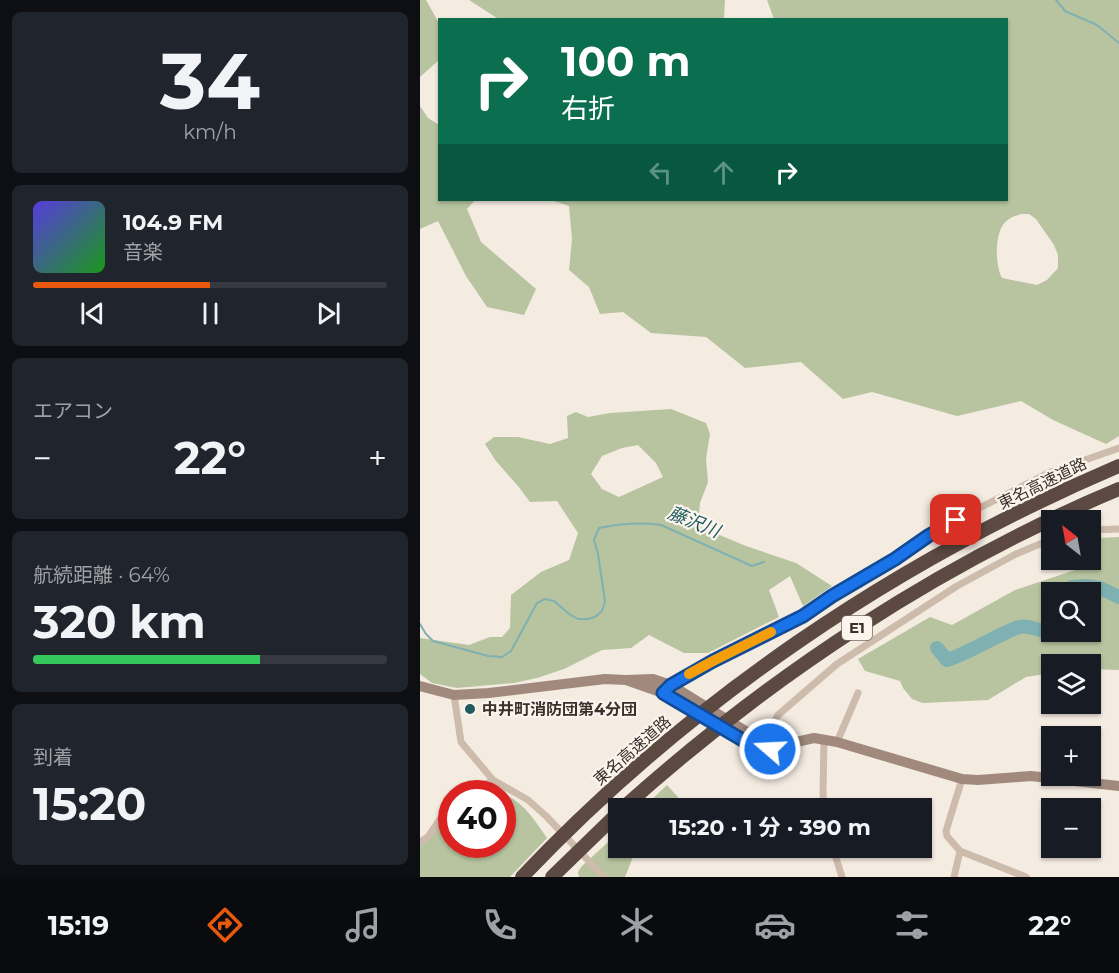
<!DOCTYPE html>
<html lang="ja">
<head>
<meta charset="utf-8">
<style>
  body { margin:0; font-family:Montserrat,"Noto Sans JP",sans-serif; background:#20242c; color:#f1f3f6; height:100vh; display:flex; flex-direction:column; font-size:22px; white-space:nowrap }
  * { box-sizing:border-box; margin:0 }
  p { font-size:20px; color:#9ea1a6 }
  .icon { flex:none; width:33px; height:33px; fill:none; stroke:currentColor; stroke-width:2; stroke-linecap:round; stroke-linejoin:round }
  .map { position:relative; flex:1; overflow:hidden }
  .panel { display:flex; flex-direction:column; gap:12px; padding:12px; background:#0d0f14; width:420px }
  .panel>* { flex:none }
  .guide { position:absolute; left:18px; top:18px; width:570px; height:183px; border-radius:0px; box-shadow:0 2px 4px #0004; background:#0b6e4f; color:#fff; overflow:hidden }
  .needle { width:39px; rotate:329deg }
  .fabs { position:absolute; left:621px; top:510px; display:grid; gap:12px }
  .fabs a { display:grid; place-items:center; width:60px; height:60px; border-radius:0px; background:#171b24; box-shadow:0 2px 4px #0004; font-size:30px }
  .speed { position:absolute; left:18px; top:780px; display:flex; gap:12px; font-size:30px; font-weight:700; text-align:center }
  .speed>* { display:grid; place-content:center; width:78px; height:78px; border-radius:50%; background:#171b24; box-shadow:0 2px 4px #0004; line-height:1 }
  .speed .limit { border:9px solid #d22; background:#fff; color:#111 }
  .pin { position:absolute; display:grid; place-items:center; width:51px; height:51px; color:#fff; margin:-26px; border-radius:12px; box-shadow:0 3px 9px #0006 }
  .me { position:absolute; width:66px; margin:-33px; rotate:289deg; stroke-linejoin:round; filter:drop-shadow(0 0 4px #0008) }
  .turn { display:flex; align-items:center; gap:21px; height:126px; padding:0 24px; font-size:27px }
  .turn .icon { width:78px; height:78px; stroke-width:2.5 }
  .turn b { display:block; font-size:42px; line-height:51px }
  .lanes { display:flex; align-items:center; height:57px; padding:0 24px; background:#0003; justify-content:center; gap:30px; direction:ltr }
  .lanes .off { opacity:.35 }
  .big { font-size:45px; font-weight:700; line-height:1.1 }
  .panel .tile { flex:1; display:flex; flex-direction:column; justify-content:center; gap:9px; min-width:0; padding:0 21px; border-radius:9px; background:#20242c }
  .panel .dial { align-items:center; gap:0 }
  .dial b { font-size:78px; line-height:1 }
  .song { display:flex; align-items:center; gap:18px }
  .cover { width:72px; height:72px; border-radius:9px; background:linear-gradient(135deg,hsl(250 70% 55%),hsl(120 70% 35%)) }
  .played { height:6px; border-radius:3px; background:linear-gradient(90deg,#ea580c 50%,#363941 50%) }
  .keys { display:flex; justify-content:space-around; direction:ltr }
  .heat { display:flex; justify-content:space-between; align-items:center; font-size:33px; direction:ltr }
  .charge { height:9px; border-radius:4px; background:linear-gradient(90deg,#34c759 64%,#363941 0) }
  .trip { position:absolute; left:188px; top:798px; width:324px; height:60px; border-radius:0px; background:#171b24; box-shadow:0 2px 4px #0004; font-weight:700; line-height:60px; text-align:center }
  .dock { display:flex; height:96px; justify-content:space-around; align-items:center; background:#090b0e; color:#9ea1a6 }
  .dock .icon { width:42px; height:42px }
  .dock .on { color:#ea580c }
  .dock b { font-size:27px; color:#f1f3f6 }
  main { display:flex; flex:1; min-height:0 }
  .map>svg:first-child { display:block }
</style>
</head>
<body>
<main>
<section class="panel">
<div class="tile dial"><b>34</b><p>km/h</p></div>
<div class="tile">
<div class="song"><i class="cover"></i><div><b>104.9 FM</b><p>音楽</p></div></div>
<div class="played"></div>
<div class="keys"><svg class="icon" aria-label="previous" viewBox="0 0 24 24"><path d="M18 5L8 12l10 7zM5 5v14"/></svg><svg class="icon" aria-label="pause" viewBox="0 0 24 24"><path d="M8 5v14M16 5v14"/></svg><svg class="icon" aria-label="next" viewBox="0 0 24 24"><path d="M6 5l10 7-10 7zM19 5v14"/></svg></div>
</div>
<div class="tile"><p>エアコン</p>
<div class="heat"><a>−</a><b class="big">22°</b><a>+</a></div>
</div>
<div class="tile"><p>航続距離 · 64%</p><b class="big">320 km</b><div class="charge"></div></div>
<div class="tile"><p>到着</p><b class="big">15:20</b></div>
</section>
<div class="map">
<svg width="699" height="877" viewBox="0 0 699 877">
  <rect width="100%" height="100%" fill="#f4ebe1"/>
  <!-- green -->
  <path fill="#b8c4a0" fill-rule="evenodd" d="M0,0H6L19,23L20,59L0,77Z
    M49,0H305L304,19L80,20Z
    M347,0H699V436L686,444L633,420L601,401L537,416L452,392L423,399L381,362L325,368L286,337L231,333L203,312L180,314L169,287L149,270L152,239L149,206L131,200H586V20L354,19ZM602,214H609L616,219L634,245L638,255V268L627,280L617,285L582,278C576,267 575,243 580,231C583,221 592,216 602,214Z
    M0,106L8,118L19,125L20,200H55L47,209L61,242L116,289L104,315L67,307L46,276L18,221L0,229Z
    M251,409L286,423L290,434L286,459L288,482L280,503L278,526L326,546L376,563L412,586L383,606L370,576L349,590L359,617L288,653H264L229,635L211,648L182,650L144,669L117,678L94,683L37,688L12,683L0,674V638L49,645L70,637H82L90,628L91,595L121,572L149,560L158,533L137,501L110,502L98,486L76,461L65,444L74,437H98L130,444L148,438L147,416L156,412L168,417L190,413ZM218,445L236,463L243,477L199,497L182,489L171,474L182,456L202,448Z
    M699,537V670L671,669L670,664H632L631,673L606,677L568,700L503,703L492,699L483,688L480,681L445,671L438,659L510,617L532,625L595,590L679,562L678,538ZM670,592V632H632V592Z
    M247,785L258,797L250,808H223Z
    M83,794C103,801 115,821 127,838L90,877H0V846C13,840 21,823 28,811L31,810L32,844H82Z
    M198,833V848H220L213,857L205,877H159L158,872L161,867Z"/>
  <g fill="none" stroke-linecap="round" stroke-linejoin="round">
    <!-- stream -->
    <path stroke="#7fb0b2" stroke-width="2" d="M636,0L645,11L677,25L699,43
      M0,624L6,634L13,641L68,656L82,657L91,651L117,603L125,599L134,601L149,614L158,619H167L175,617L182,611L185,602L184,594L178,554L174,540L179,528C199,524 221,522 241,525L332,566L344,562"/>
    <!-- river -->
    <path stroke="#7fb0b2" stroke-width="14" d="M647,592L652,587L666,586L680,588L699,597
      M517,648L527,660C548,653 567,641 587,632C591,630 595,628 600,627C611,624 620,634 632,630"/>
    <!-- street -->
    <path stroke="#cdbbac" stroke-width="7" d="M670,530L699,529
      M250,686L293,661L383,616L412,596L475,559L508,536L536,520L628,473L699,448
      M34,695L41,742L73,780L108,800L126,816L184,877
      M404,740L403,793L404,808
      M344,741L358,715L417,664L537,586L596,554L632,539
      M417,742L438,693
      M542,779L526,831L527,836L540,851L606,877
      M52,794L73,780
      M0,842L8,837L27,809L32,806
      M413,848L422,877
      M534,877L540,851"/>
    <!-- secondary -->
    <path stroke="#a18a7d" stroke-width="10" d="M206,680L243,693L326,742L339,748L350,749L358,746L394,738L417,742L542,779L558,780L611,776L699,786
      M0,686L34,695L69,693L185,679L206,680L233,679L251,685L332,735L357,745"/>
    <!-- highway -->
    <path stroke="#5c4a42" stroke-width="14" d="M203,808C349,677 517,565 699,489
      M102,877C269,701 475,561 699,466
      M132,877L198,813"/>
  </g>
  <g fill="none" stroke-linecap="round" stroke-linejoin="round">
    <!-- route casing -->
    <g stroke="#114b97" stroke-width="15">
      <path id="route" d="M350,749L339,748L326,742L243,693L251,685L293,661L383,616L412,596L475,559L508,536L536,520"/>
    </g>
    <!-- route -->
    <use href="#route" stroke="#1a73e8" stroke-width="10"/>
    <!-- slow -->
    <path stroke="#f59e0b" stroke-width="10" d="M269,674L293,661L351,632"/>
  </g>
  <!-- markers -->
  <circle fill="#1f5a5e" stroke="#fbf5ee" stroke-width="2" cx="50" cy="709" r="6"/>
  <g text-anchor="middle" stroke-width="4.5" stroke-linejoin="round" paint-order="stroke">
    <!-- shield labels -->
    <rect fill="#fbf5ee" stroke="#756b66" stroke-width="1.5" x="422" y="616" width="30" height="24" rx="4.5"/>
    <g font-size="15" font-weight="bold" fill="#3b302b">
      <text x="437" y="633">E1</text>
    </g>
    <!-- street labels -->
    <g font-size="16" fill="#3b302b" stroke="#fbf5ee">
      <text transform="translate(622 483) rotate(-26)" y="6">東名高速道路</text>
      <text transform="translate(212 750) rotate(-41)" y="6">東名高速道路</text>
    </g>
    <!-- poi labels -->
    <g font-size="16" font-weight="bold" fill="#3b302b" stroke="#fbf5ee" text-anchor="start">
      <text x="62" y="715">中井町消防団第4分団</text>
    </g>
    <!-- water labels -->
    <g font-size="18" font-style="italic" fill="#1f5a5e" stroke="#fbf5ee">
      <text transform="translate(274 522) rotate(22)" y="6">藤沢川</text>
    </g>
  </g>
</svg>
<div class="fabs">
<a><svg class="needle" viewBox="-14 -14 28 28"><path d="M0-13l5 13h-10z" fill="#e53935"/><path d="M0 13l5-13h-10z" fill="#9ea1a6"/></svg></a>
<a><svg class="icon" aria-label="search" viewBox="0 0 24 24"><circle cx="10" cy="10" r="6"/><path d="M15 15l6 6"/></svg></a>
<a><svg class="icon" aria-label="layers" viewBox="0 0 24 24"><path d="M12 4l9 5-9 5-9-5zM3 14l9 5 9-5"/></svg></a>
<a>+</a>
<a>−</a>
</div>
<div class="speed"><div class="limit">40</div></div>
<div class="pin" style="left:536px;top:520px;background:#d93025"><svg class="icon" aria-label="arrive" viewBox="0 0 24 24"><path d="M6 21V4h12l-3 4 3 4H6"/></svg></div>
<svg class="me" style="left:350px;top:749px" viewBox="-20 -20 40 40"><circle r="17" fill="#1a73e8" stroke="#fff" stroke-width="3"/><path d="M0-11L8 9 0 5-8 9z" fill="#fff"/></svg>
<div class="trip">15:20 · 1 分 · 390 m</div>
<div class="guide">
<div class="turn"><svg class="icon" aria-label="right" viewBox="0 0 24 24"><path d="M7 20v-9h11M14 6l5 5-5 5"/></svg><div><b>100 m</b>右折</div></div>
<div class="lanes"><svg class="icon off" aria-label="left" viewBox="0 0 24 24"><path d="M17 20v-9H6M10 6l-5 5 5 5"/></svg><svg class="icon off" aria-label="ahead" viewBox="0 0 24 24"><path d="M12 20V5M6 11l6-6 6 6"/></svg><svg class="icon" aria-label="right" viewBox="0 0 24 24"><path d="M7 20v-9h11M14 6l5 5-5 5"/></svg></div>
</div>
</div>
</main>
<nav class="dock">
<b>15:19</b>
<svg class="icon on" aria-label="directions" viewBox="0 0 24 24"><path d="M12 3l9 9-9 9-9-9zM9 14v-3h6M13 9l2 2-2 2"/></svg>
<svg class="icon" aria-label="music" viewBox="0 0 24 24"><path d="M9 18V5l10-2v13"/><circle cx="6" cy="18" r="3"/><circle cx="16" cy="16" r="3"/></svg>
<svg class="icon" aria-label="phone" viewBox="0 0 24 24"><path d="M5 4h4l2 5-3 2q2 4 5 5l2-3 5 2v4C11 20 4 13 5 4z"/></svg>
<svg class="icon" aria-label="climate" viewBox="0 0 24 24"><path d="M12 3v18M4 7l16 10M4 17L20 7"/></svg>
<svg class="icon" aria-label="car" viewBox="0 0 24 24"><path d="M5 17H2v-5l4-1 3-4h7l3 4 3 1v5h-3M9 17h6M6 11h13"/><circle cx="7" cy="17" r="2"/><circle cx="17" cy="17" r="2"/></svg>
<svg class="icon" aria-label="filters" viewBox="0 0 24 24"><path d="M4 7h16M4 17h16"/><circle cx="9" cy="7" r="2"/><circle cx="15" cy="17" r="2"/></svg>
<b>22°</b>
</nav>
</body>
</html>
